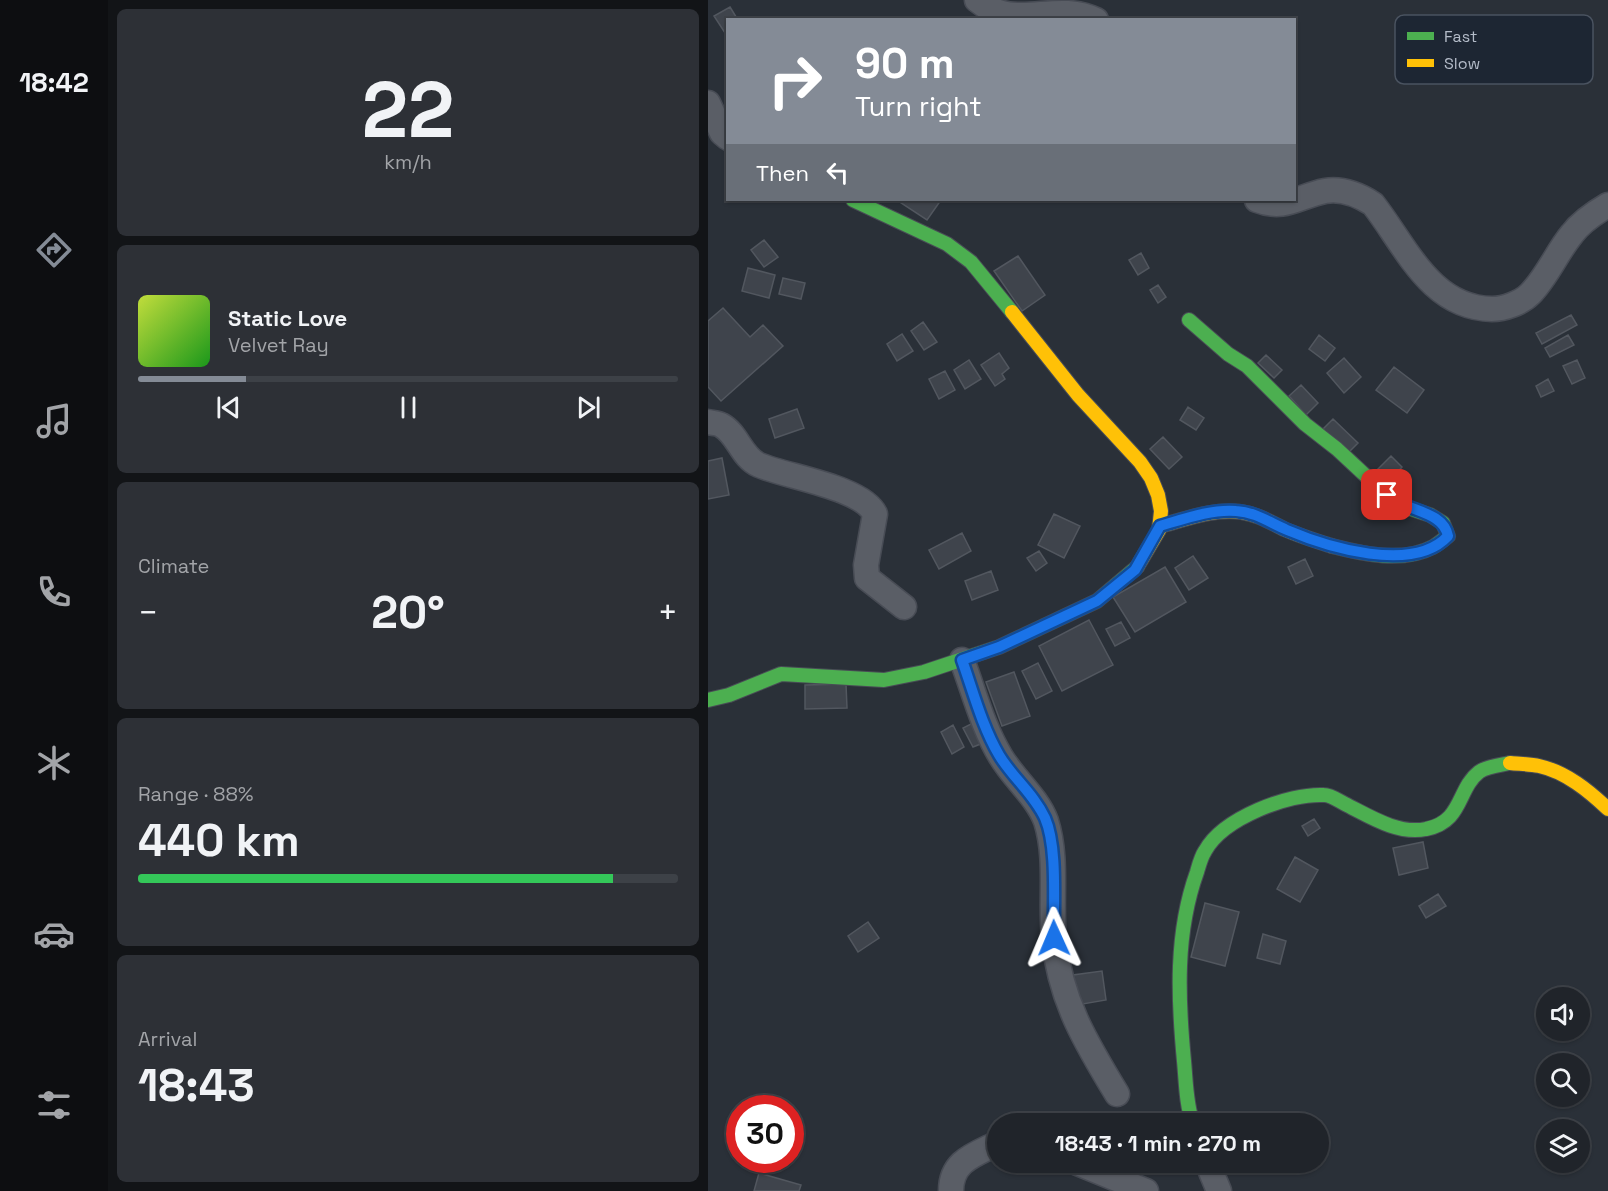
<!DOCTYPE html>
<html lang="en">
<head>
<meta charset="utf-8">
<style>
  body { margin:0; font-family:"Space Grotesk",sans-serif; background:#2d3036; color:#f1f3f6; height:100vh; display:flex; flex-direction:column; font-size:22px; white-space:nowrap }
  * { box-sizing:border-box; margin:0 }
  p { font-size:20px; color:#a2a4a8 }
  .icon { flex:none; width:33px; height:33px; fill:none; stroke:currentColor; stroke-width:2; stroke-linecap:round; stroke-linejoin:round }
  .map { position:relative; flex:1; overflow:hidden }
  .details { display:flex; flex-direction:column; gap:9px; padding:9px; background:#121417; width:600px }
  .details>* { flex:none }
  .hud { position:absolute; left:18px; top:18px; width:570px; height:183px; border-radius:0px; box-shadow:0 2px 4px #0004,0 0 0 2px #3d4147; background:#848b96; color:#fff; overflow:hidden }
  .buttons { position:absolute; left:828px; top:987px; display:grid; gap:12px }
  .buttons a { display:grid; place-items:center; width:54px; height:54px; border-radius:50%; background:#20242a; box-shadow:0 2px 4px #0004,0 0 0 2px #3d4147; font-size:30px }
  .speed { position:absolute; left:18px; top:1095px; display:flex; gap:12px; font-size:30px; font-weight:700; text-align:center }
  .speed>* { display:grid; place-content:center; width:78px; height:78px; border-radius:50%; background:#20242a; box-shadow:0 2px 4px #0004,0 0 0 2px #3d4147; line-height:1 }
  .speed .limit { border:9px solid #d22; background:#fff; color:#111 }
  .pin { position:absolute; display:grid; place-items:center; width:51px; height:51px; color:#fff; margin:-26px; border-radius:12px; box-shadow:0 3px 9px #0006 }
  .me { position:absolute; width:66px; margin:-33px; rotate:359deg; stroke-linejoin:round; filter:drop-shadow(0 0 4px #0008) }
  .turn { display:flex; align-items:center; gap:21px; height:126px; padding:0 30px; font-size:27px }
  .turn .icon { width:78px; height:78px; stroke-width:2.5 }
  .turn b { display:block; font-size:42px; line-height:51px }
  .then { display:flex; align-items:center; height:57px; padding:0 30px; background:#0003; gap:12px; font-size:22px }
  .big { font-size:45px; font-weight:800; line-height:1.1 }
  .details .tile { flex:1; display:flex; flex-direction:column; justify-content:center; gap:9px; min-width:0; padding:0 21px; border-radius:9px; background:#2d3036 }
  .details .dial { align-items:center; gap:0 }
  .dial b { font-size:78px; line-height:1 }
  .song { display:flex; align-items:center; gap:18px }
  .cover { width:72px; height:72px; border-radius:9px; background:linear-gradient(135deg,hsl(70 70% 55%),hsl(120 70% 35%)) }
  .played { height:6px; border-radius:3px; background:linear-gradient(90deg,#848b96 20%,#3d4147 20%) }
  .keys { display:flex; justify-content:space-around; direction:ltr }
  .heat { display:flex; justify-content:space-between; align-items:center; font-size:33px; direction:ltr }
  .charge { height:9px; border-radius:4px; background:linear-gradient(90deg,#34c759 88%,#3d4147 0) }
  .trip { position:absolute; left:279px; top:1113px; width:342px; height:60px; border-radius:30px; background:#20242a; box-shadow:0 2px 4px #0004,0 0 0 2px #3d4147; font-weight:800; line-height:60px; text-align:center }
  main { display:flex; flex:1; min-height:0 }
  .tabs { display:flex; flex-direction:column; width:108px; justify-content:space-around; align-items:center; background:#0d0e11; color:#a2a4a8 }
  .tabs .icon { width:42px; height:42px }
  .tabs .on { color:#848b96 }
  .tabs b { font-size:27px; color:#f1f3f6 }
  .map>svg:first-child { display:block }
</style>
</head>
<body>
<main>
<nav class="tabs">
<b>18:42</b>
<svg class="icon on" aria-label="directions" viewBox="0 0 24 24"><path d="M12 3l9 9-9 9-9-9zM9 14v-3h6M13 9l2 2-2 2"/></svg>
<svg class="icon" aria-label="music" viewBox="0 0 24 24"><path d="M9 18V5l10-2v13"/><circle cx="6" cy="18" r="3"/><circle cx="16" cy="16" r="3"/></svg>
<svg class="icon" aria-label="phone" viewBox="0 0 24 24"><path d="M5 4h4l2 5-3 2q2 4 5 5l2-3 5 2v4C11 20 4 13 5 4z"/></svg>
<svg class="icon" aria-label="climate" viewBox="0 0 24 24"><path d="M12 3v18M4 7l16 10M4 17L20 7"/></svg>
<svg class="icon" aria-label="car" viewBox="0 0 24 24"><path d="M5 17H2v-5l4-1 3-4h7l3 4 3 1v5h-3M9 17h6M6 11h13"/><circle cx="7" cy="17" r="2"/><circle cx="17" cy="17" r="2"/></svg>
<svg class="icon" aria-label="filters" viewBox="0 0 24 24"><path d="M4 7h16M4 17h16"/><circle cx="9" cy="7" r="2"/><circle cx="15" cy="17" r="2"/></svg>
</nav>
<section class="details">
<div class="tile dial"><b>22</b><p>km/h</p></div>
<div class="tile">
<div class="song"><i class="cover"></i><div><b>Static Love</b><p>Velvet Ray</p></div></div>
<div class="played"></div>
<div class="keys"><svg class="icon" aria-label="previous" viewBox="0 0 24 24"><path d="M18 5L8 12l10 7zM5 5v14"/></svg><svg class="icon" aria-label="pause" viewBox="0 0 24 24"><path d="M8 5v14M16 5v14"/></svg><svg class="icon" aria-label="next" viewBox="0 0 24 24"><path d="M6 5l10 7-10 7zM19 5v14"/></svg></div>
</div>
<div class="tile"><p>Climate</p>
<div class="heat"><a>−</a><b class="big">20°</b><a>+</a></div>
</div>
<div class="tile"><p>Range · 88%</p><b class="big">440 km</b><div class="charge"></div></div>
<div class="tile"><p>Arrival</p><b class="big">18:43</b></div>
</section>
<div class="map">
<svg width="900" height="1191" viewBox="0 0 900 1191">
  <rect width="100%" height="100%" fill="#2a3038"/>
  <!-- building -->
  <path fill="#3f444c" stroke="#52575f" stroke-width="1.5" d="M22,7L30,20H20L19,36L6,16Z
    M191,200H233L219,220L190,201Z
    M56,240L70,257L56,267L43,250Z
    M433,253L441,268L430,275L421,260Z
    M310,256L337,295L314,311L286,271Z
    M40,268L67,275L61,298L34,291Z
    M75,278L97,283L93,299L71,294Z
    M450,285L458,297L450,303L442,290Z
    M15,308L42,337L55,325L75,346L13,401L0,387V321Z
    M863,315L869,325L834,344L828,333Z
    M215,322L229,342L216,350L203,331Z
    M194,334L205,351L189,361L179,344Z
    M611,335L627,348L617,361L601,349Z
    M860,335L866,345L842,357L837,348Z
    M291,353L301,368L294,374L297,379L287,386L273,365Z
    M558,355L574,370L566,378L550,363Z
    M636,358L653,377L636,393L619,373Z
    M261,360L273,379L257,389L246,370Z
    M869,360L877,378L864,384L855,366Z
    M686,367L716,390L699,413L668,390Z
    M237,371L247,390L231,399L221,379Z
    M840,379L846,391L833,397L828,386Z
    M593,385L610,403L598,415L581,396Z
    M480,407L496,418L488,430L472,420Z
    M89,409L96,428L67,438L61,419Z
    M625,419L650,443L640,453L615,429Z
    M455,437L474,457L461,469L442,449Z
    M683,456L694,467L688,474L698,484L688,495L666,473Z
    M14,458L21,495L0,499V461Z
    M346,514L372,526L356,558L330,545Z
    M254,533L263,551L231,569L221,550Z
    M331,551L339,563L328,571L319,558Z
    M485,556L500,578L481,590L467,568Z
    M597,559L605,576L588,584L580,567Z
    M457,567L478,602L427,632L405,597Z
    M283,571L290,590L264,600L257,581Z
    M381,620L405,665L354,691L331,646Z
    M413,622L422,638L407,646L398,629Z
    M330,663L344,691L328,699L314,671Z
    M306,672L322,716L294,726L278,682Z
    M138,684L139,708L97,709V685Z
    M265,723L275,743L265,747L255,728Z
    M245,725L256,747L244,754L233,732Z
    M606,819L612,828L600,836L594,826Z
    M715,842L720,868L691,875L685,848Z
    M587,857L610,870L592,902L569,889Z
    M730,894L738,906L718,918L711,906Z
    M497,903L531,912L517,966L483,957Z
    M160,922L171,938L150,952L140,936Z
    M555,934L578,941L572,964L549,958Z
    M394,971L398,1000L369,1005L365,975Z
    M51,1173L93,1185L91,1191H46Z"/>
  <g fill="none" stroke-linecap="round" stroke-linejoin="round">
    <!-- street casing -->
    <g stroke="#484c55" stroke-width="27">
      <path id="street" d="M269,0C307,32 346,0 388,20
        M0,103L14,133L20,138
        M549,200C577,211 591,196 617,191C634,188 651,195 665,204C698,246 722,308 784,309C796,309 813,303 822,294C839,277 849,252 864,234C873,222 888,212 900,205
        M0,422C4,423 10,423 13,425C30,434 33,457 51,465C79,477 154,487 167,514L158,565L159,578L196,607
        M254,660C266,692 275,728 293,757C306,779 329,797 338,821C350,859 342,900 346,939C352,1000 378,1043 409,1094
        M367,1162L438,1191
        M499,1162L511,1191
        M243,1191C243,1161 266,1155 290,1143"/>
    </g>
    <!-- fast casing -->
    <g stroke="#484c55" stroke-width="16">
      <path id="fast" d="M145,200L239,244L263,262L304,312
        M481,320L520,354L539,366L597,424L629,449L688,504L722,515L735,523L740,536C735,540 730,544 725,547C695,563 655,554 624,546
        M0,700L21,695L73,674L176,680L216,672L291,647L389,601L429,567
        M485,1124C478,1104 478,1082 476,1061C470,998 467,933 489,872C491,865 493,857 497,851C515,818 581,793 616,795C623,795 631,801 637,804C661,816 690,835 718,829C755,822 749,789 771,772C779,766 793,765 802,763"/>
    </g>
    <!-- slow casing -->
    <g stroke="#484c55" stroke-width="16">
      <path id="slow" d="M304,312L370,395L432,462L443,478L450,495L453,511L451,530L429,567
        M452,526C478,519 506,508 533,512C549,514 562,522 576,529C592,536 608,541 624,546
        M802,763C811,764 822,764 831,766C858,772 881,791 900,809"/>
    </g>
    <!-- street -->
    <use href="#street" stroke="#5a5e66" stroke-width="24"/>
    <!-- fast -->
    <use href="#fast" stroke="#4caf50" stroke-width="14"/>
    <!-- slow -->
    <use href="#slow" stroke="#ffc107" stroke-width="14"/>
  </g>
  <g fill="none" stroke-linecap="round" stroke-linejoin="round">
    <!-- route casing -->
    <g stroke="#114b97" stroke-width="15">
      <path id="route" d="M346,938C345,905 350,848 337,818C326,794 304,777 291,755C274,726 265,691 254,660L291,647L389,601L427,570L452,526C476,519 503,509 528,511C548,512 562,523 579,530C619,547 705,574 740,536C735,510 698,512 679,495"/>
    </g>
    <!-- route -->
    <use href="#route" stroke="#1a73e8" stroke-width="10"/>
  </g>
  <!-- legend -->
  <rect x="687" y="15" width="198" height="69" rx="9" fill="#1d2633" stroke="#4a5360" stroke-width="1.5"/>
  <rect x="699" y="32" width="27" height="8" fill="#4caf50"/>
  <rect x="699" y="59" width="27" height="8" fill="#ffc107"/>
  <g font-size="16" fill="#b4bcc9">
    <text x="736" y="42">Fast</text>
    <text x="736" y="69">Slow</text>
  </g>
</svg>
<div class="buttons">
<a><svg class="icon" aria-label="sound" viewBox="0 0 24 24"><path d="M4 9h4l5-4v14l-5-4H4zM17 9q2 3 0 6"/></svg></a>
<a><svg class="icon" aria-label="search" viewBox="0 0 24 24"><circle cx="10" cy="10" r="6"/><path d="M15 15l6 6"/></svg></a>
<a><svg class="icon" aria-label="layers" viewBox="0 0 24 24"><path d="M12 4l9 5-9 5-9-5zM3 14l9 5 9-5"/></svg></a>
</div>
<div class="speed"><div class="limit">30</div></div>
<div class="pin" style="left:679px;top:495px;background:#d93025"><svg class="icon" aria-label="arrive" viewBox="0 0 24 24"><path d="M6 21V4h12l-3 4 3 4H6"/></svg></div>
<svg class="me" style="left:346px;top:938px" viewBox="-20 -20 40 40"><path d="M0-17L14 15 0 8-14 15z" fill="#1a73e8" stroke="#fff" stroke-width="4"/></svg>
<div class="trip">18:43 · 1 min · 270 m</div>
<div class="hud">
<div class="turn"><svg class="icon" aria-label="right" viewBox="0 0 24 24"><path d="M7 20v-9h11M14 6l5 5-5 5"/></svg><div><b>90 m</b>Turn right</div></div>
<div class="then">Then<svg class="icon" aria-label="left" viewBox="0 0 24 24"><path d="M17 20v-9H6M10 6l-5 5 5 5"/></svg></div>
</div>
</div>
</main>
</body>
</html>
